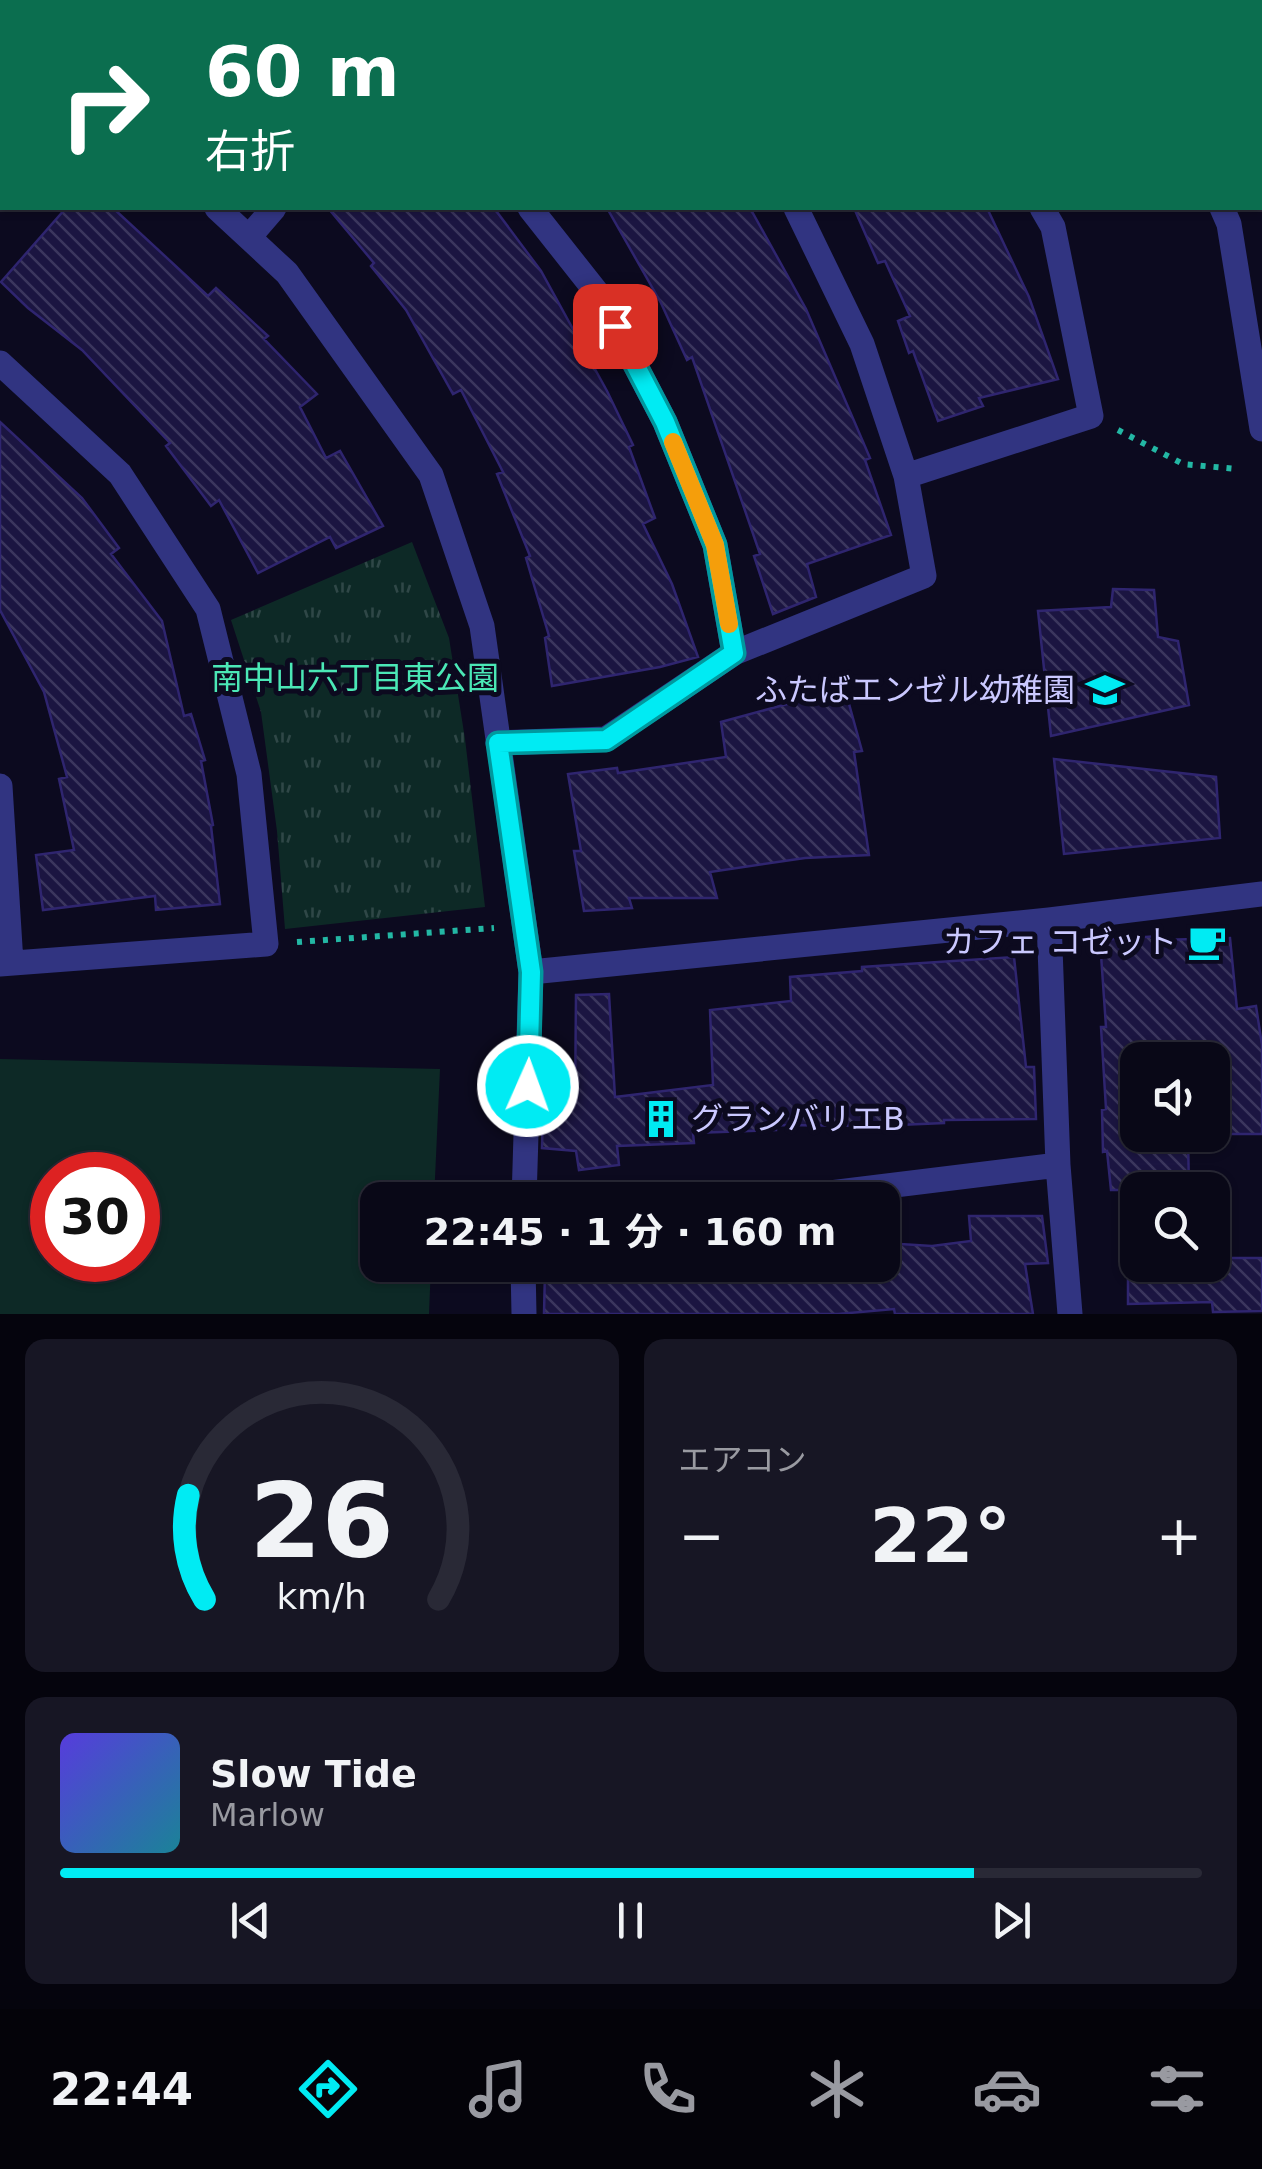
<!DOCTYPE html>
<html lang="ja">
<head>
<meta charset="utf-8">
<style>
  body { margin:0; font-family:"DejaVu Sans","Noto Sans JP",sans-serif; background:#171624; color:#f1f3f6; height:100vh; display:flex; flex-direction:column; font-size:38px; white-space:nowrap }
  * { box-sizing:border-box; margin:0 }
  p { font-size:32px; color:#999aa1 }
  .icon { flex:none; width:55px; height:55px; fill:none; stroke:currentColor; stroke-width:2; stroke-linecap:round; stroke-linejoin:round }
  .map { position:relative; height:1314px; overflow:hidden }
  .side { display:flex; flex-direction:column; gap:25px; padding:25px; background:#05040d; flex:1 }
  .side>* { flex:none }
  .guide { position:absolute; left:0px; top:0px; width:1262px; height:210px; box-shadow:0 2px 8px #0004,0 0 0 2px #292936; background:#0b6e4f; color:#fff; overflow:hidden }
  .buttons { position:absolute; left:1120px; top:1042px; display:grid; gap:20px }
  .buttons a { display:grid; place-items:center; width:110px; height:110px; border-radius:20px; background:#090817; box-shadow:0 2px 8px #0004,0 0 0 2px #292936; font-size:50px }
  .speed { position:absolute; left:30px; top:1152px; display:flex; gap:20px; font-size:50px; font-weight:700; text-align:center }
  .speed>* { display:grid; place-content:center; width:130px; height:130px; border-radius:50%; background:#090817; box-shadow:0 2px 8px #0004,0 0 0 2px #292936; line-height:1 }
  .speed .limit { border:15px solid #d22; background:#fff; color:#111 }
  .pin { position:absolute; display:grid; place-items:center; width:85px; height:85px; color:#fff; margin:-42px; border-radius:20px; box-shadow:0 5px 15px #0006 }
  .me { position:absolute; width:110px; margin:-55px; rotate:2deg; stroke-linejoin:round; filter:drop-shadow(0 0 8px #0008) }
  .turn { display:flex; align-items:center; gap:35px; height:210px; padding:0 40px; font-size:45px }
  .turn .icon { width:130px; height:130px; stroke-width:2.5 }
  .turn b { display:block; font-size:70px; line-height:85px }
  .big { font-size:75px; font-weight:700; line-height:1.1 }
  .side .widget { flex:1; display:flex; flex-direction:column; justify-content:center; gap:15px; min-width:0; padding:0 35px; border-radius:20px; background:#171624 }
  .side .dial { align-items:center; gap:0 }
  .dial svg { height:260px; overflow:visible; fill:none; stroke:#292936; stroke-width:7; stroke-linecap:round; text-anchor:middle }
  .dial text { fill:#f1f3f6; stroke:none }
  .song { display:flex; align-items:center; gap:30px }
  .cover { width:120px; height:120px; border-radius:15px; background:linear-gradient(135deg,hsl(250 70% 55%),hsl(190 70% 35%)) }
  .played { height:10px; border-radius:5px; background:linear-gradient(90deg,#00ebf3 80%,#292936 80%) }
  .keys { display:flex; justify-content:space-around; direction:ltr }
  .heat { display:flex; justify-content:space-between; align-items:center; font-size:55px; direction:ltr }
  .side .tiles { flex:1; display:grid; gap:25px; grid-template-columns:1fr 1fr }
  .widget:last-child { grid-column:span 2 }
  .trip { position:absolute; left:360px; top:1182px; width:540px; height:100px; border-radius:20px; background:#090817; box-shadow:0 2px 8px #0004,0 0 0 2px #292936; font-weight:700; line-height:100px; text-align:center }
  .tab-bar { display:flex; height:160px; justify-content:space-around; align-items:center; background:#040309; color:#999aa1 }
  .tab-bar .icon { width:70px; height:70px }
  .tab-bar .on { color:#00ebf3 }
  .tab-bar b { font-size:45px; color:#f1f3f6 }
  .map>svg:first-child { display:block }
</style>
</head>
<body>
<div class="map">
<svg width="1262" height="1314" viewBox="0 0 1262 1314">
  <defs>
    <pattern id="grass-tufts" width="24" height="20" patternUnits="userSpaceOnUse" patternTransform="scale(2.5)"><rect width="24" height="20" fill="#0d2926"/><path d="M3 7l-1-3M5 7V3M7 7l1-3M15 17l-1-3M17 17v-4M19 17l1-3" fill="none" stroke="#2f4747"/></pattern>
    <pattern id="building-back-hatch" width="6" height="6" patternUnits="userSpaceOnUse" patternTransform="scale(2.5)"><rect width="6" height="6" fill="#1b1541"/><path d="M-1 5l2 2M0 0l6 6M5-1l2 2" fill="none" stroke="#3b365e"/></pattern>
  </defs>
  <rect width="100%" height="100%" fill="#0c0a1f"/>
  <!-- grass -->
  <path fill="url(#grass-tufts)" d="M412,542L449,638L465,739L485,907L285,929L277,831L261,712L231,620Z"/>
  <!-- pitch -->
  <path fill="#0d2926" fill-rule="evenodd" d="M0,1059L440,1069L434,1200H378V1265H431L429,1314H0ZM52,1175H138V1260H52Z"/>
  <!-- building -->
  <path fill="url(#building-back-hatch)" stroke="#2f256f" stroke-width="2.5" d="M66,208H113L208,296L216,288L268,336L264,339L317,394L300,407L326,458L340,451L383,526L336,548L330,537L258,573L219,500L211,506L166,446L170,443L82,350L28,308L1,282Z
    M328,208H494L541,271L607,391L633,445L629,447L655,518L643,524L672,584L698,657L660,667L552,686L545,638L549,636L526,558L530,556L497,474L503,472L461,390L453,394L406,310L371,266L374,263Z
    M607,208H750L806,309L870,458L865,460L891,535L807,564L816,597L773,614L754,556L760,554L692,357L687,360L661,303Z
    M854,208H987L1029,297L1058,379L979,398L983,406L938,421L913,351L909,353L898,321L910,316L885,261L878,263Z
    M0,422L82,498L119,548L111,554L162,621L184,716L191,714L205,760L201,761L213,825L211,826L220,904L156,910L155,896L43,910L36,855L74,850L59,779L67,777L44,692L0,610Z
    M1113,589L1154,590L1158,637L1178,641L1189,705L1051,736L1038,611L1111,607Z
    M846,693L862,751L854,752L869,855L805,858L710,872L717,898H629L632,908L584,911L574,851H581L568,774L617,768L618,773L726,757L721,722L802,700Z
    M1054,759L1216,777L1220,838L1064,854Z
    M1159,936V940L1230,938L1237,1009L1256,1006L1262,1045V1134H1212V1060H1138V1135H1188L1189,1190H1111L1107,1151L1103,1152L1102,1110L1106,1109L1101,1027H1106L1100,940Z
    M1014,957L1026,1067H1034L1036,1119L944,1120V1123L875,1126L776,1125V1130L693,1133L694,1143L617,1146L619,1165L579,1170L576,1151L542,1148L543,1106L575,1102L576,995L609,994L615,1097L713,1085L710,1010L791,1001L790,977L862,971V967Z
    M969,1216H1042L1048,1263L1025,1264L1033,1314H895L894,1309L838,1314H544L545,1271L603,1272V1276L740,1265H882L885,1243L932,1246L971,1241Z
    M1212,1258H1262V1311L1213,1312L1212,1302L1128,1304V1265H1212Z"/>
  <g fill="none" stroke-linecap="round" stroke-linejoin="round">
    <!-- path -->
    <path stroke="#23b7a4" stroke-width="6" stroke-dasharray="5 8" stroke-linecap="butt" d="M1118,430L1183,464L1236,469
      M297,942L494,928"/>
    <!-- minor -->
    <path stroke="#313481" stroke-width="25" d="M644,0L647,2
      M915,0L917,2
      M449,2L451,0
      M0,25L2,27
      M217,208L287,273L431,475L482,626L531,972L524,1200
      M530,208L598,294L665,422L715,545L734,653
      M249,237L274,208
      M0,363L120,474L208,609L249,774L266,944L0,964
      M906,476L1091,416L1053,227L1042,208
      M498,743L606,739L734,653L924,576L906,476L862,344L796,208
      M0,786L11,963
      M1049,920L1058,1165L1070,1314
      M531,972L1049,920L1262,894
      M773,1200L1058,1165
      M523,1265L524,1314"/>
    <!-- tertiary -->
    <path stroke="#313481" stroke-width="25" d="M1125,0L1127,2
      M1222,208L1229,224L1262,429"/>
  </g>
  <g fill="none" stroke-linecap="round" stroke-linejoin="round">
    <!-- route casing -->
    <g stroke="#00999e" stroke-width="25">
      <path id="route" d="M528,1086L531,972L498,743L606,740L734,653L715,545L665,422L615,326"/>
    </g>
    <!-- route -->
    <use href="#route" stroke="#00ebf3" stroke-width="18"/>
    <!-- slow -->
    <path stroke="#f59e0b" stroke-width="18" d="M673,442L715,545L729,624"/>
  </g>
  <!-- icons -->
  <defs>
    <g id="school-bare" transform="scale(3)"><path d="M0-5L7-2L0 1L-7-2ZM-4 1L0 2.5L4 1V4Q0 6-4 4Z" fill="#00ebf3" stroke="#0c0a1f" stroke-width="2.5" paint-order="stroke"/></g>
    <g id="cafe-bare" transform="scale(3)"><path d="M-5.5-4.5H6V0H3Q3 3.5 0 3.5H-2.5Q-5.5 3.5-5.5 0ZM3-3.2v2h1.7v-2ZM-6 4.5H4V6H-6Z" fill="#00ebf3" stroke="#0c0a1f" stroke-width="2.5" paint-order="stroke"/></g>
    <g id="building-bare" transform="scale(3)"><path d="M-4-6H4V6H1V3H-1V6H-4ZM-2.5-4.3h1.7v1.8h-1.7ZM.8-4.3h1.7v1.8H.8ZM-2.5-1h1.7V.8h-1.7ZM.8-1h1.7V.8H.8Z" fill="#00ebf3" stroke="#0c0a1f" stroke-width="2.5" paint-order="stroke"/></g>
  </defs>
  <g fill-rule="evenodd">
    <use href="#school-bare" x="1105" y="690"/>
    <use href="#cafe-bare" x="1207" y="942"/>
    <use href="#building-bare" x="661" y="1119"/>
  </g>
  <g text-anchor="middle" stroke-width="10" stroke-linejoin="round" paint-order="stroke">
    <!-- park labels -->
    <g font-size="32" fill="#4be8b6" stroke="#0c0a1f">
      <text x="355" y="689">南中山六丁目東公園</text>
    </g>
    <!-- poi labels -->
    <g font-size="32" fill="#cac8ff" stroke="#0c0a1f" text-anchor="end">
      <text x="1075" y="701">ふたばエンゼル幼稚園</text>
      <text x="1177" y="953">カフェ コゼット</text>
      <text x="691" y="1130" text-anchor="start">グランバリエB</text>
    </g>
  </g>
</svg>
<div class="buttons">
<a><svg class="icon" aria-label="sound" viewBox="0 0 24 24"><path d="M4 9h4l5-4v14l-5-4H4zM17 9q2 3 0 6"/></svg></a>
<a><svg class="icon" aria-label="search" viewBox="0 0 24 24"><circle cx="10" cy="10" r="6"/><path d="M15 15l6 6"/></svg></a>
</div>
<div class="speed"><div class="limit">30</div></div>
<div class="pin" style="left:615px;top:326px;background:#d93025"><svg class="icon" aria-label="arrive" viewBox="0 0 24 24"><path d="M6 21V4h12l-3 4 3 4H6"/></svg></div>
<svg class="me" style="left:528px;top:1086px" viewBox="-20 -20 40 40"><circle r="17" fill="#00ebf3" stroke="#fff" stroke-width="3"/><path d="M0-11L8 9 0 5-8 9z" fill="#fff"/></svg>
<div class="trip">22:45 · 1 分 · 160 m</div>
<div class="guide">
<div class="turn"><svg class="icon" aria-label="right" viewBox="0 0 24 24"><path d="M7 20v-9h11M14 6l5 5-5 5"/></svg><div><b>60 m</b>右折</div></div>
</div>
</div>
<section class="side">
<div class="tiles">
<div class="widget dial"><svg viewBox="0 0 100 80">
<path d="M14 69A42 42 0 1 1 86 69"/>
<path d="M14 69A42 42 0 0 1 9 37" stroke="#00ebf3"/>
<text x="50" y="56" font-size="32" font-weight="700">26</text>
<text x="50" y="72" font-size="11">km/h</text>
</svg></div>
<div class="widget"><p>エアコン</p>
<div class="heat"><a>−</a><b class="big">22°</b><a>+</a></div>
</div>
<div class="widget">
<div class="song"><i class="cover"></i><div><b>Slow Tide</b><p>Marlow</p></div></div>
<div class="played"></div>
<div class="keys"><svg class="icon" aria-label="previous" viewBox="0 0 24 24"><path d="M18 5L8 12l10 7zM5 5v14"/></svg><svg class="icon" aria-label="pause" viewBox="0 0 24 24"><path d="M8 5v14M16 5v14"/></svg><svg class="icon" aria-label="next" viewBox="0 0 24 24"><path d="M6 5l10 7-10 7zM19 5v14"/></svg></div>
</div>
</div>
</section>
<nav class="tab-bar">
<b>22:44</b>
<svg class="icon on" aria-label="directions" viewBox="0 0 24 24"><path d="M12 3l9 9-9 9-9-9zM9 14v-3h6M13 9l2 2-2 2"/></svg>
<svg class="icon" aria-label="music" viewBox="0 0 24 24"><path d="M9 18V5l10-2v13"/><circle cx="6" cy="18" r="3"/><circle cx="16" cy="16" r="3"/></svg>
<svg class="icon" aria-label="phone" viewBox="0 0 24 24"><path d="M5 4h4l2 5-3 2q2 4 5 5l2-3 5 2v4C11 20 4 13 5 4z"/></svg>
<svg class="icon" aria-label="climate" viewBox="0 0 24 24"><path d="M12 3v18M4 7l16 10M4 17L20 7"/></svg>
<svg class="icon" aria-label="car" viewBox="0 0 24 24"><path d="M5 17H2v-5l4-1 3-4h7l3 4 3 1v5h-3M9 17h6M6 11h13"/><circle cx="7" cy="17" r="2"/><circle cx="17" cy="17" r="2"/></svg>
<svg class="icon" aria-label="filters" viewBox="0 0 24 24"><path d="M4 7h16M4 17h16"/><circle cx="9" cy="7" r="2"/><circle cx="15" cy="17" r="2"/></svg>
</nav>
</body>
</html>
